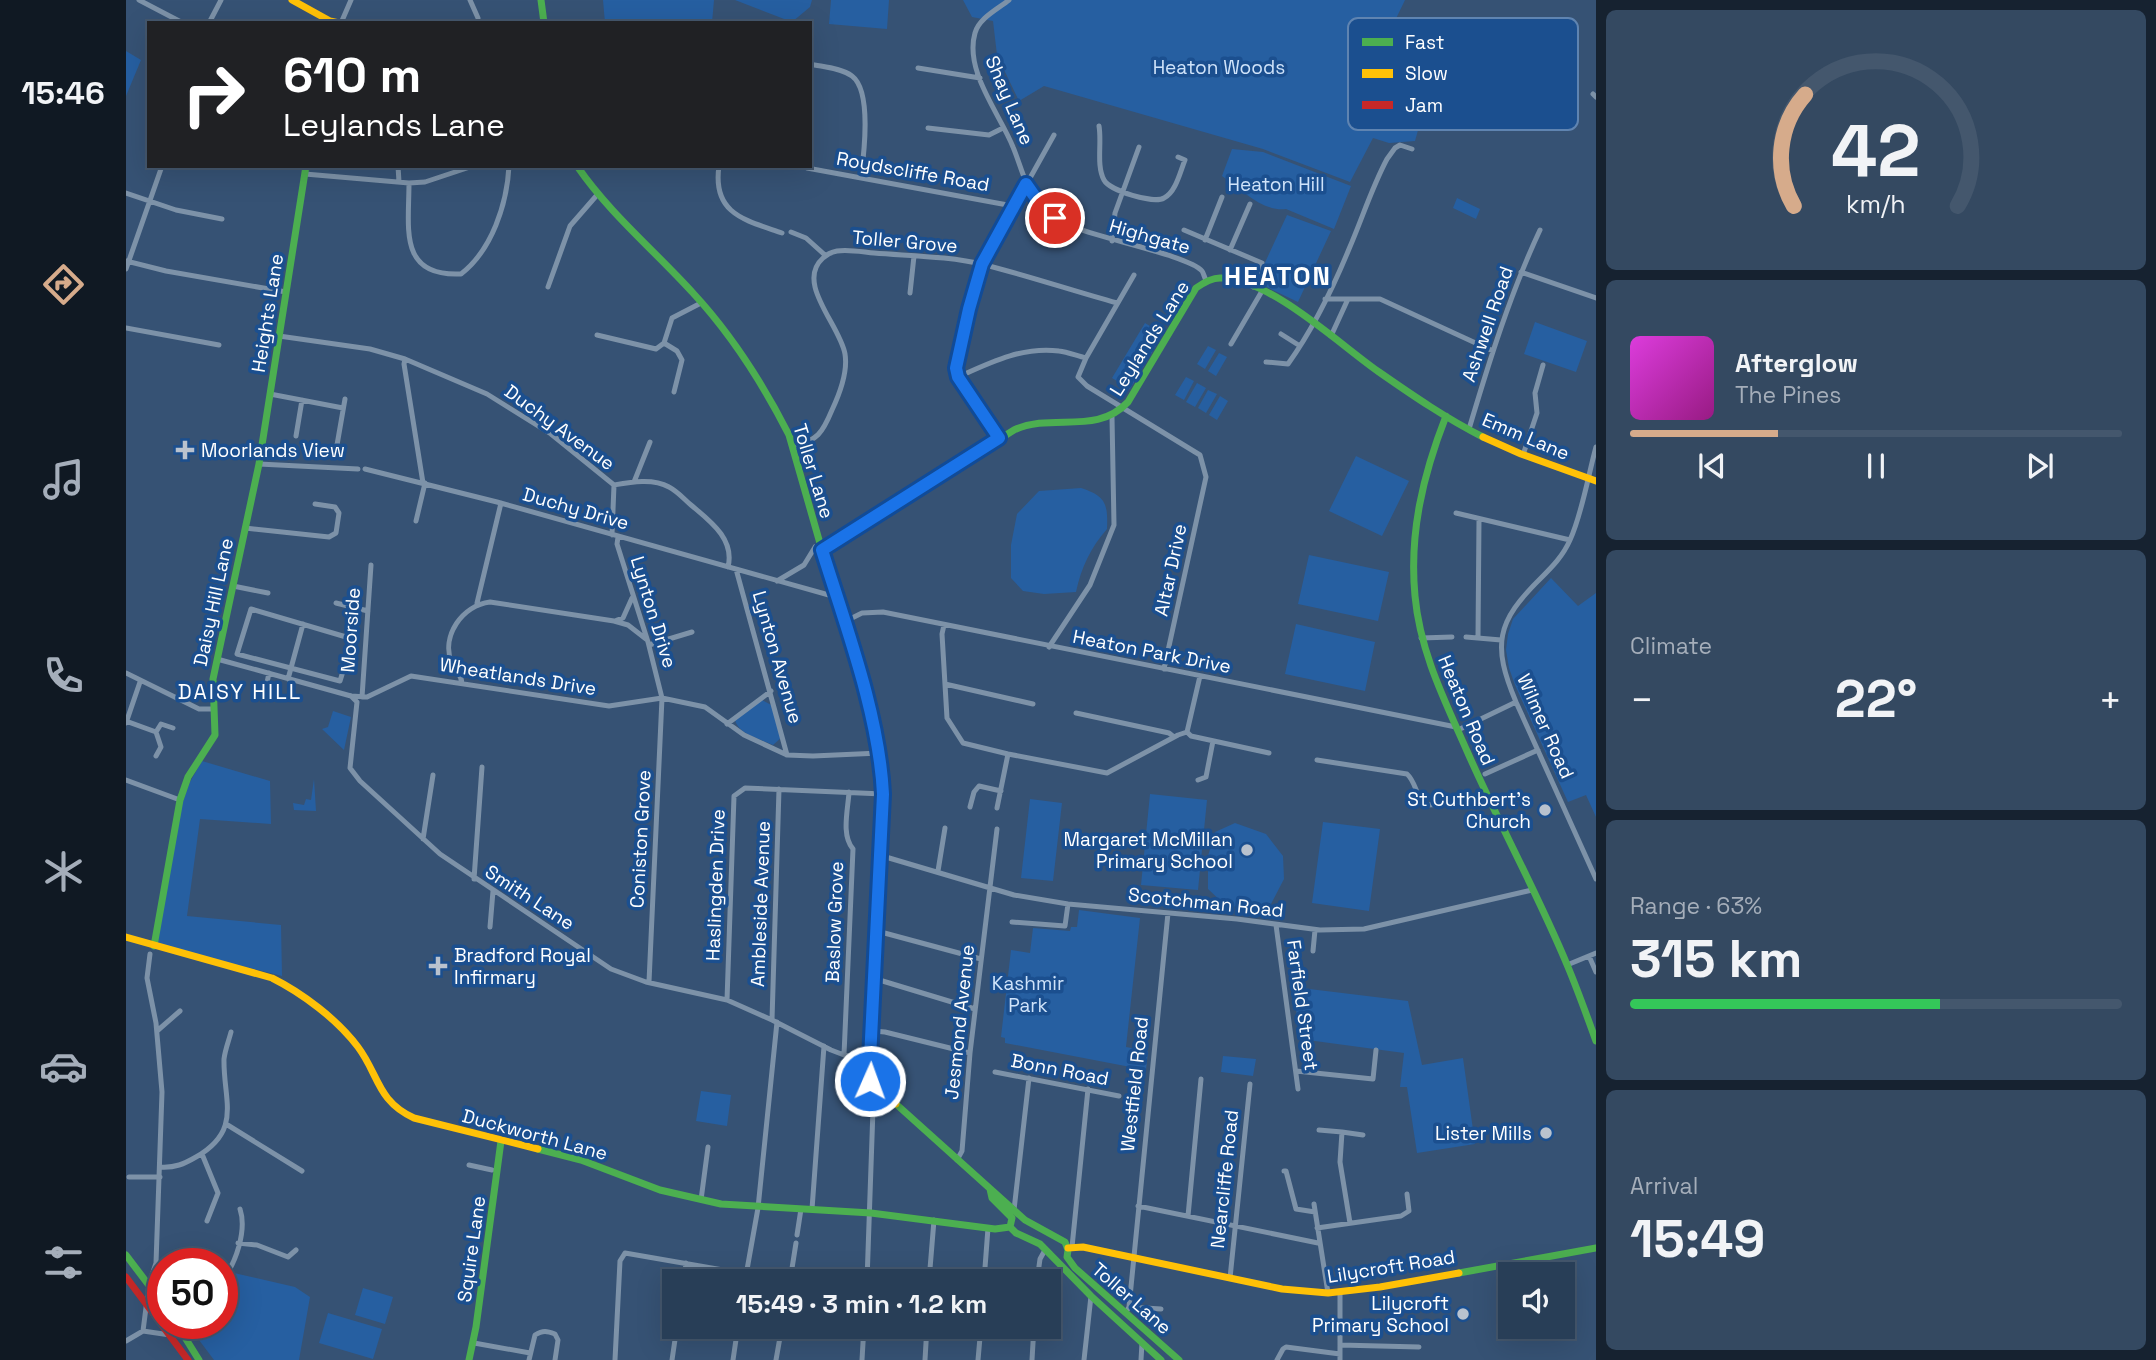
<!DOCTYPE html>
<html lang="en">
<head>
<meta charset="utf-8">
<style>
  body { margin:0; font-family:"Space Grotesk",sans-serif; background:#344961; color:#f1f3f6; height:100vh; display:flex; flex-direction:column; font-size:26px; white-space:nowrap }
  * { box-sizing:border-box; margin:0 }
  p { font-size:23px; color:#a5aeba }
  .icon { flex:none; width:38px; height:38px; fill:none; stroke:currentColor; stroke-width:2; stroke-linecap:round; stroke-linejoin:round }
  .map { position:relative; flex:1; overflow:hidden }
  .panel { display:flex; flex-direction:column; gap:10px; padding:10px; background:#162230; width:560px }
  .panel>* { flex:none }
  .top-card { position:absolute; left:21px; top:21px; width:665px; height:147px; border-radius:0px; box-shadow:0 7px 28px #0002,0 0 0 2px #44576d; background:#202124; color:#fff; overflow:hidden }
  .tools { position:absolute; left:1372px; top:1262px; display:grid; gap:14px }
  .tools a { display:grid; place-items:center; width:77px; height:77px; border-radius:0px; background:#283e57; box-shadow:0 7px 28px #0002,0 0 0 2px #44576d; font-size:35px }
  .speed { position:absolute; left:21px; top:1248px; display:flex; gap:14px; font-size:35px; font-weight:700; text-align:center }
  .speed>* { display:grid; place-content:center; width:91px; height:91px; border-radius:50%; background:#283e57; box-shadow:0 7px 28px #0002,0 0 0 2px #44576d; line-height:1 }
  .speed .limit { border:10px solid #d22; background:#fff; color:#111 }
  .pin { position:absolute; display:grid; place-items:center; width:60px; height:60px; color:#fff; margin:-30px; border:4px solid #fff; border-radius:50%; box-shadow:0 2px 7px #0007 }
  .me { position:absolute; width:77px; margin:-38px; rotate:2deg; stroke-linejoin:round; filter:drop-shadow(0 0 5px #0008) }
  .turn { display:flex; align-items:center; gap:24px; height:147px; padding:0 21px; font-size:32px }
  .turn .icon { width:91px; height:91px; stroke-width:2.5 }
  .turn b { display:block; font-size:49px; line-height:60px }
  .big { font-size:52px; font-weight:800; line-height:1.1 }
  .panel .card { flex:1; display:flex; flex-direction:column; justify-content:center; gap:10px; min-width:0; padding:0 24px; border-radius:10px; background:#344961 }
  .panel .dial { align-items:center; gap:0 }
  .dial svg { height:182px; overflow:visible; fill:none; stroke:#44576d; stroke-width:7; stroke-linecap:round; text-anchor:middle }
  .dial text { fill:#f1f3f6; stroke:none }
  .song { display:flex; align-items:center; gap:21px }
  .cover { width:84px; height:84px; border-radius:10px; background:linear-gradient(135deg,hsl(300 70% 55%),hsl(310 70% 35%)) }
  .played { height:7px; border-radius:4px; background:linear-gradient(90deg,#d6ab8b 30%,#44576d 30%) }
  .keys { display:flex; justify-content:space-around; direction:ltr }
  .heat { display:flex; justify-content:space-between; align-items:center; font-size:38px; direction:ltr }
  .charge { height:10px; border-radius:5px; background:linear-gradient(90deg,#34c759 63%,#44576d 0) }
  .trip { position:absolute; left:536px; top:1269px; width:399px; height:70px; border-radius:0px; background:#283e57; box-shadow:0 7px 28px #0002,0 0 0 2px #44576d; font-weight:800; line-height:70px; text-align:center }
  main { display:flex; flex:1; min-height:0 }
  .dock { display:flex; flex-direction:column; width:126px; justify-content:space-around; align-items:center; background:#101923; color:#a5aeba }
  .dock .icon { width:49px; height:49px }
  .dock .selected { color:#d6ab8b }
  .dock b { font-size:32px; color:#f1f3f6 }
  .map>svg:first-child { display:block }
</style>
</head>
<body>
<main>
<nav class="dock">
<b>15:46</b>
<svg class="icon selected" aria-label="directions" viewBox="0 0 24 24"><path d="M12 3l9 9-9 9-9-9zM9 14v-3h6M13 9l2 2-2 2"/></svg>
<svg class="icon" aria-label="music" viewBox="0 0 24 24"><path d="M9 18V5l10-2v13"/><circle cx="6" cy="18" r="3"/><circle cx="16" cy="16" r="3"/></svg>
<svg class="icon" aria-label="phone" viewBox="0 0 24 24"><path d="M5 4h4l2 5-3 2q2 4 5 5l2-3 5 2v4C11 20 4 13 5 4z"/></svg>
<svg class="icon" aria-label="climate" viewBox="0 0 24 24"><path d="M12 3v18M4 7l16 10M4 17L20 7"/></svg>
<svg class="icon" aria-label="car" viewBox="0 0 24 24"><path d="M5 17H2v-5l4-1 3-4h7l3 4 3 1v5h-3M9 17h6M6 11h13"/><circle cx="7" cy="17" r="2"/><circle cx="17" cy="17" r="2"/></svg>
<svg class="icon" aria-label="filters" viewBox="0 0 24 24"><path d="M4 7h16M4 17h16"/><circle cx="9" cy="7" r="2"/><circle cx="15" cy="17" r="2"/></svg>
</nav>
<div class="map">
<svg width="1470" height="1360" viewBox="0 0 1470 1360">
  <rect width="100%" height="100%" fill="#365274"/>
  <!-- green -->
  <path fill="#265fa1" d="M477,0H588L586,23H479Z
    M609,0H686L684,7L666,22Z
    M705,0H763L761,29L703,24Z
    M837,0H1279L1247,66L1278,61L1304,66L1301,98L1289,141L1263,143L1247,138L1224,182L1137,149L918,86L893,101L871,55L867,21L846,17Z
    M0,51L15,60L0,96Z
    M1106,149L1137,152L1225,186L1208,229L1160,209C1136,212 1115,189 1096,176Z
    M1331,198L1354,209L1350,219L1327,208Z
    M1161,215L1205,231L1172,302L1130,282Z
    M1409,322L1461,341L1450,372L1398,354Z
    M1019,323L1037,334L1004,389L986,378Z
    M1082,346L1090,350L1079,369L1071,364Z
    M1093,353L1101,357L1090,376L1082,371Z
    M1060,377L1068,381L1058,400L1049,395Z
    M1071,383L1080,388L1069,407L1060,402Z
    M1082,390L1091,394L1080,413L1072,408Z
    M1094,396L1102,401L1091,420L1083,415Z
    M1230,456L1283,481L1256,536L1203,511Z
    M955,488C980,496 982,504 981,529C965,547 955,568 950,592L918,594L897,591L885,578V545L891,514L913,491Z
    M1183,555L1263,572L1252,621L1172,604Z
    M1425,578L1452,606L1470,593V817L1460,795L1442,802L1389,685L1383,668L1380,650L1382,634L1387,619Z
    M1170,624L1249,642L1239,691L1159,674Z
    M636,700L647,706L656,737L647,745C635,739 611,734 609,719Z
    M207,711L225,717L218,750L196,729L202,727Z
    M76,761L144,781L145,824L74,819L61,916L155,925L156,976L31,945L56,804L64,782Z
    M188,779L190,811L168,810L167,803L178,805L180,799L185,800Z
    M1024,794L1081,800L1072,890L1015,885Z
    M904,799L936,803L927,881L895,878Z
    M1197,822L1254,829L1243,911L1186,903Z
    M1109,823L1140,834L1157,856L1158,879L1145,904L1128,911L1098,904L1082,889V856L1089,832Z
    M953,910L1014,918L1000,1047L1022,1051L1020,1070L879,1043V1038L875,1037L885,950L904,953L907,928L944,931L945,927H951Z
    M1167,987L1282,1001L1296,1065L1337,1058L1349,1144L1291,1153L1281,1087H1274L1278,1053L1174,1039Z
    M1097,1056L1130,1059L1127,1076L1095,1072Z
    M575,1091L605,1095L601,1126L570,1121Z
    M108,1273L169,1287L184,1297L173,1360H88L70,1336L76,1323H96V1287Z
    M237,1288L267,1297L259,1324L229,1315Z
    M202,1313L256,1329L247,1359L193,1343Z"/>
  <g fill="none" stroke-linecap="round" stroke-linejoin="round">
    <!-- street -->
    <path stroke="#7d92a8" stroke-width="5" d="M13,0L57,23
      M344,0L352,18
      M883,0C872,9 853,18 849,33C838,71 874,114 887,147C895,166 898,184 911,201C920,212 932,220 945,226C972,238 1064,256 1076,271C1077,272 1079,279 1080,280
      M83,23L95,0
      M215,23L225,0
      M684,64C697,67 715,68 726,76C746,91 738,154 735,177
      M792,68L854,78
      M1467,94L1470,97
      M973,126C976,143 970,165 978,180C984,191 1028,204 1038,198C1050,192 1054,172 1059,160L1052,157
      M802,128L863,135L877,128
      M272,166L273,182
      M593,166C586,214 619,220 656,233
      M681,168L887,206
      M179,174L283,183L299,182L347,166
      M283,183C283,228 272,277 335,274C366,250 381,204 383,166
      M0,193L50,210L96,219
      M1058,230L1136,263L1127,287
      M665,232L680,238L699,255
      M1079,240L1096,197
      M986,241L989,213L1013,147
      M1104,250L1124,204
      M0,261L40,271L160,292
      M0,269L36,166
      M1395,272L1470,298
      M1008,275L960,358L952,377L961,386L1074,455L1080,477L1038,669
      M422,287L444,226L471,195
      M784,293L788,256
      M1199,299H1254L1367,351
      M0,328L93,345
      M1155,334L1174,346
      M471,335L530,349L538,343L546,318L575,303
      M153,336L244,349L279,359L361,394L425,434L488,485L486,535
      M1205,336L1222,299
      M538,343L551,351L556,360L548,392
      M1105,344L1136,291
      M279,359L278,364L297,483
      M1140,362L1162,364C1187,329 1207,288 1223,249C1236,219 1246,187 1261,159L1269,148L1274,145L1286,149
      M832,377C863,363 897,346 933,351C942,352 951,356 960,358
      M144,394L217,408
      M1343,429C1363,362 1384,294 1414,230
      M170,436L176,400
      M873,438L832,377V355L856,264L928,135
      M211,445L219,399
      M1470,447C1462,476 1456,514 1444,540C1437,556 1426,567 1415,578C1370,622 1366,645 1390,702L1470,879
      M667,448C692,439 696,434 706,410C714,393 722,372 719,354C714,325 669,283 697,258C701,254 706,252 711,251C722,249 737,252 748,253C784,256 823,256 859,265C903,276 947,291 991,303
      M1397,455L1411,413L1409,393L1417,365
      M133,464L232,469
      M239,469L371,502L710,597
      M508,482L524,442
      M488,485C505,482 527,478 543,487C551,491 558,499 565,505C584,521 609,539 602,567
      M1330,513L1444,540
      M290,521L299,483
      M119,528L203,537L210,533L213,513L209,507L189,504
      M492,537L491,544L522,642L536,698L523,982
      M610,569L661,755
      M651,581L678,565L689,547
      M107,586L142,593
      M210,603L242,611
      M351,603L375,503
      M125,609L227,639L214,681L111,654Z
      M491,620L497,618L506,598
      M718,622L736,613L757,612L1330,727
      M818,625L816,634L821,718L837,743L882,754L981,773L1052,735L1061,732L1074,676
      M1340,637L1375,640
      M1352,637L1353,519
      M1295,638L1326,637
      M523,645L566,632
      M923,647L964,585L988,525L986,417
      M91,659L225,696L241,697L285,676L483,706L536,698L579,707L618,735L661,755L687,756L754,753
      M0,673L73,709H87
      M162,679L177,624
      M336,683C335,673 329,672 326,664C314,636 337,605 364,602L488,621L502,625L520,639
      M819,684L907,704
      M225,696L231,702L224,768L234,781L314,854L485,969L520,982L601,1000L646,1020L705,1050L718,1055L744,1059
      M138,697L143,673
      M236,697L245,565
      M950,713L1043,733L1048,737
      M0,721L30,732L35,724L47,728
      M0,723L14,682
      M601,724L645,691
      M1332,730L1390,702
      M30,732L35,747L30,756
      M1061,732L1065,736L1143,753
      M1191,760L1281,774C1291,783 1289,798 1301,805L1356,802L1362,799
      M1359,774L1412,750
      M0,780L54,800
      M1072,780L1080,777L1087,741
      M844,807L848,792L853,786L875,791
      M871,808L882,754
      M297,839L307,775
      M753,855L888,895L942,904L1111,919L1194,930L1238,929L1406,890
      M812,871L819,828
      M348,879L356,767
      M886,922L939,926L942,904
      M1150,925L1172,1089
      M364,927L367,891
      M751,931L855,959
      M1187,951L1189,930
      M1463,956L1470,972
      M1441,965L1470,953
      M750,979L849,1009
      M601,1000L608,796L619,788L757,794
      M646,1020L653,789
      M31,1031L54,1011
      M747,1031L759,1032L844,1053
      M718,1055L727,849C715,835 722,810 723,792
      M1170,1071L1247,1079L1250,1050
      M869,1072L993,1096
      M100,1124L176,1171
      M1193,1130L1216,1132L1214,1162L1224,1223
      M1216,1132L1237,1135
      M76,1154L92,1193L81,1221
      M831,1160L836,1151L844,1053L871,829
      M343,1165L366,1170
      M34,1167C49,1168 58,1164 70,1157C117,1130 97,1100 98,1059C99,1050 103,1040 105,1032
      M1158,1171H1160L1170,1209L1189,1212
      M3,1177H34
      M575,1200L582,1147
      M1188,1204L1202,1293
      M1012,1206L1192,1243
      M686,1209L698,1046
      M888,1210L903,1078
      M1062,1216L1075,1079
      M1191,1228L1275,1216L1283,1211L1281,1194
      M671,1235L675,1209
      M112,1243L131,1245L162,1257L170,1250
      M946,1247L962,1089
      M1104,1278L1124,1084
      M96,1280C110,1264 121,1230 114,1209
      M558,1281L560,1263
      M619,1281L632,1208L651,1022
      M664,1281L670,1243
      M741,1281L747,1109L754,1094
      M803,1281L808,1220
      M858,1281L862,1228
      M911,1281L914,1259L919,1250
      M1214,1293V1360
      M1003,1307L1035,1309
      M1000,1312L1003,1307L1042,913
      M17,1331L23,1284L30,1263L36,1092L30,1023L21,978L24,954
      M0,1341L17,1331L44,1335H58L70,1323
      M348,1343L404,1353
      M1214,1345L1293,1347
      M403,1360L409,1335C417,1330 421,1331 429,1334L432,1340L429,1360
      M489,1360L494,1261L499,1253L620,1274
      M546,1360L551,1326
      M607,1360L612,1326
      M650,1360L656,1326
      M736,1360L738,1326
      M799,1360L801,1326
      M852,1360L855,1326
      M906,1360L908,1326
      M958,1360L965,1296
      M1015,1360L1016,1343
      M1151,1360L1157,1349L1160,1347L1214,1354"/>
    <!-- fast -->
    <path stroke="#4caf50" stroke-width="7" d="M415,0L418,23
      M451,166C484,214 528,250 567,293C606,335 637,384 663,435L754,753L757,794L756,820
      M1320,416C1297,475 1283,533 1289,596C1294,652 1319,701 1341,751C1373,824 1412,894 1442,967C1452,991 1461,1016 1470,1041
      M696,550L888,430C927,412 970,436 1002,402L1070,288C1077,283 1085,278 1094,278C1143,277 1214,345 1253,372C1286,395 1321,419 1357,437
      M28,946L54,800L62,777L89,735L87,679L133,464L180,166
      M744,1059L755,1085L770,1104L899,1220L939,1242L942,1250L941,1257L949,1268L1053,1360
      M412,1149L455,1160L534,1190L595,1204L745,1213L869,1229L884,1227
      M864,1189L866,1198L886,1218L884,1227
      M884,1227L890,1233L914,1244L965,1296L1035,1360
      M0,1255L37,1304
      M1333,1273L1470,1248
      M50,1323L73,1360
      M343,1360L350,1327L375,1141"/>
    <!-- slow -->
    <path stroke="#ffc107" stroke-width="7" d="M166,0L204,21L213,23
      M1357,437L1395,454L1470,481
      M756,820L744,1059C737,1079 751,1097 770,1104
      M0,937L146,978C176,993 211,1019 232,1047C253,1075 251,1101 288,1118L412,1149
      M942,1248L957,1247L1156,1289L1202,1293L1254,1287L1333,1273"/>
    <!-- jam -->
    <path stroke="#c62828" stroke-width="7" d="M0,1277L62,1360"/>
  </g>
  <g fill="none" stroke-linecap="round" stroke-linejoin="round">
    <!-- route casing -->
    <g stroke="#114b97" stroke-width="18">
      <path id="route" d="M744,1081L740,1065L744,1059L757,794C753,714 720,627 696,550L873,438L832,377L830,368L843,309L856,264L900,184L914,204L929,218"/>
    </g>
    <!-- route -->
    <use href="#route" stroke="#1a73e8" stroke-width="12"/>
  </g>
  <!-- markers -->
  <g fill="#b9c2ce" stroke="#1b4f8f" stroke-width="2.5">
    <path d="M55.5 439.5h7v7h7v7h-7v7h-7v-7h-7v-7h7z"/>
    <circle cx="1419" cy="810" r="7"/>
    <circle cx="1121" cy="850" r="7"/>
    <path d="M308.5 955.5h7v7h7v7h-7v7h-7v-7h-7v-7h7z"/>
    <circle cx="1420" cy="1133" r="7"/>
    <circle cx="1337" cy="1314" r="7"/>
  </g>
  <g text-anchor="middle" stroke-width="7" stroke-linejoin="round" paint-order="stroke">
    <!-- park labels -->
    <g font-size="19" fill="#cfe3fa" stroke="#1b4f8f">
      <text x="1093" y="74">Heaton Woods</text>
      <text x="1150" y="191">Heaton Hill</text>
      <text x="902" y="990">Kashmir<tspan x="902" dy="22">Park</tspan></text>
    </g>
    <!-- street labels -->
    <g font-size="19" fill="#fff" stroke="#1b4f8f">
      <text transform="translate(884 100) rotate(67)" y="7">Shay Lane</text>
      <text transform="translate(787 171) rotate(10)" y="7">Roydscliffe Road</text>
      <text transform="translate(1024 236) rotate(16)" y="7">Highgate</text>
      <text transform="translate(779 241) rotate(5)" y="7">Toller Grove</text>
      <text transform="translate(141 313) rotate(-81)" y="7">Heights Lane</text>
      <text transform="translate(1361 324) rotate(-71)" y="7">Ashwell Road</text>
      <text transform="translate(1023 338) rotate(-58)" y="7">Leylands Lane</text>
      <text transform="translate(434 427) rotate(36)" y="7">Duchy Avenue</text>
      <text transform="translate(1400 436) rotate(23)" y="7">Emm Lane</text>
      <text transform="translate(688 471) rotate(73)" y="7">Toller Lane</text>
      <text transform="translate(450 508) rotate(16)" y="7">Duchy Drive</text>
      <text transform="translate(1044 570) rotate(-78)" y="7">Altar Drive</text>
      <text transform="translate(87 602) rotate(-78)" y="7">Daisy Hill Lane</text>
      <text transform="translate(528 612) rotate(73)" y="7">Lynton Drive</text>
      <text transform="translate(224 630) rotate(-86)" y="7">Moorside</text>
      <text transform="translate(1026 651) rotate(11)" y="7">Heaton Park Drive</text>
      <text transform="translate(652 657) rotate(74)" y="7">Lynton Avenue</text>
      <text transform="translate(392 676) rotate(9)" y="7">Wheatlands Drive</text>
      <text transform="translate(1341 710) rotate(67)" y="7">Heaton Road</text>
      <text transform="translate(1420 726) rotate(66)" y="7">Wilmer Road</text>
      <text transform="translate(514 839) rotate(-87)" y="7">Coniston Grove</text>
      <text transform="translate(589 885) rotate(-88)" y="7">Haslingden Drive</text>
      <text transform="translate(404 897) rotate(33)" y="7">Smith Lane</text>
      <text transform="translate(1080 902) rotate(6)" y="7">Scotchman Road</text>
      <text transform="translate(634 904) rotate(-88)" y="7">Ambleside Avenue</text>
      <text transform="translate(708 922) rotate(-88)" y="7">Baslow Grove</text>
      <text transform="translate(1177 1005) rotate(82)" y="7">Farfield Street</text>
      <text transform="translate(833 1022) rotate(-84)" y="7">Jesmond Avenue</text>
      <text transform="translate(934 1069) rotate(11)" y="7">Bonn Road</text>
      <text transform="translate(1008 1084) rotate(-84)" y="7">Westfield Road</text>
      <text transform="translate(409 1134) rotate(15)" y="7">Duckworth Lane</text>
      <text transform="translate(1098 1179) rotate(-84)" y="7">Nearcliffe Road</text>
      <text transform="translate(345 1249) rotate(-82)" y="7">Squire Lane</text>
      <text transform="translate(1265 1266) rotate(-9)" y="7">Lilycroft Road</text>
      <text transform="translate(1006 1298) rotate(41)" y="7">Toller Lane</text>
    </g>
    <!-- poi labels -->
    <g font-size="19" fill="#fff" stroke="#1b4f8f" text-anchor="end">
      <text x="75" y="457" text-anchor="start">Moorlands View</text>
      <text x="1405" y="806">St Cuthbert's<tspan x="1405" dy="22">Church</tspan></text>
      <text x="1107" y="846">Margaret McMillan<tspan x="1107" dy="22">Primary School</tspan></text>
      <text x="328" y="962" text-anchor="start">Bradford Royal<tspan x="328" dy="22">Infirmary</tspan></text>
      <text x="1406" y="1140">Lister Mills</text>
      <text x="1323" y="1310">Lilycroft<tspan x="1323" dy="22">Primary School</tspan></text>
    </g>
    <!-- neighbourhood labels -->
    <g font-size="21" letter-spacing="2" fill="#fff" stroke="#1b4f8f">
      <text x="114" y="699">DAISY HILL</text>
    </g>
    <!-- district labels -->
    <g font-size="26" font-weight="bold" letter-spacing="2" fill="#fff" stroke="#1b4f8f">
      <text x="1152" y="285">HEATON</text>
    </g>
  </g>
  <!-- legend -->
  <rect x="1222" y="18" width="230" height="112" rx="10" fill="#1b4f8f" stroke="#5f84b1" stroke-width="2"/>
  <rect x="1236" y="38" width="31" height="8" fill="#4caf50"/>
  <rect x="1236" y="69" width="31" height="9" fill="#ffc107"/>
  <rect x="1236" y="101" width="31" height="8" fill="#c62828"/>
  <g font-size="19" fill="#fff">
    <text x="1279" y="49">Fast</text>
    <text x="1279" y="80">Slow</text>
    <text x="1279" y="112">Jam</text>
  </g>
</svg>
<div class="tools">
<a><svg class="icon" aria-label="sound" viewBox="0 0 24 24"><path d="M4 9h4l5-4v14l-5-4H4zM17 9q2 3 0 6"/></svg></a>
</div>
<div class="speed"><div class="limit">50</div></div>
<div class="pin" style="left:929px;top:218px;background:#d93025"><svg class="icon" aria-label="arrive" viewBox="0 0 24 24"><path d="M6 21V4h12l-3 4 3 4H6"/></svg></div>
<svg class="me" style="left:744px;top:1081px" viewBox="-20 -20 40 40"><circle r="17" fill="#1a73e8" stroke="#fff" stroke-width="3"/><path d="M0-11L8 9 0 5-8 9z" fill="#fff"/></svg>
<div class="trip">15:49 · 3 min · 1.2 km</div>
<div class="top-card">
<div class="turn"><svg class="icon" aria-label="right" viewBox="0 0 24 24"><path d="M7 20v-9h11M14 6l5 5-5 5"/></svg><div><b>610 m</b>Leylands Lane</div></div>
</div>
</div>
<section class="panel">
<div class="card dial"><svg viewBox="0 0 100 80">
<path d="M14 69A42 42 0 1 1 86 69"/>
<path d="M14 69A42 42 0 0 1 19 20" stroke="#d6ab8b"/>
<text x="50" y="56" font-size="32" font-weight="700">42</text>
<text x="50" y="72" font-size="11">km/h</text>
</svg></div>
<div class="card">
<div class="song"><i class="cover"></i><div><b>Afterglow</b><p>The Pines</p></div></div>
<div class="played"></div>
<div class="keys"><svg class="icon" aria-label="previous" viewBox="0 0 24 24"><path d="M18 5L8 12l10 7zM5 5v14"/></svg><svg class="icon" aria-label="pause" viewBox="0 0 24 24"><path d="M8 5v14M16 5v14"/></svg><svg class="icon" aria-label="next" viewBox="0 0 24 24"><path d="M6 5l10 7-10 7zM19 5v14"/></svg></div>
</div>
<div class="card"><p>Climate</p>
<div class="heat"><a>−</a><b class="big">22°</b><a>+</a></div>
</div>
<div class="card"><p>Range · 63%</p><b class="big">315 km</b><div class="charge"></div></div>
<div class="card"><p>Arrival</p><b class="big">15:49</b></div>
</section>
</main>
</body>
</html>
